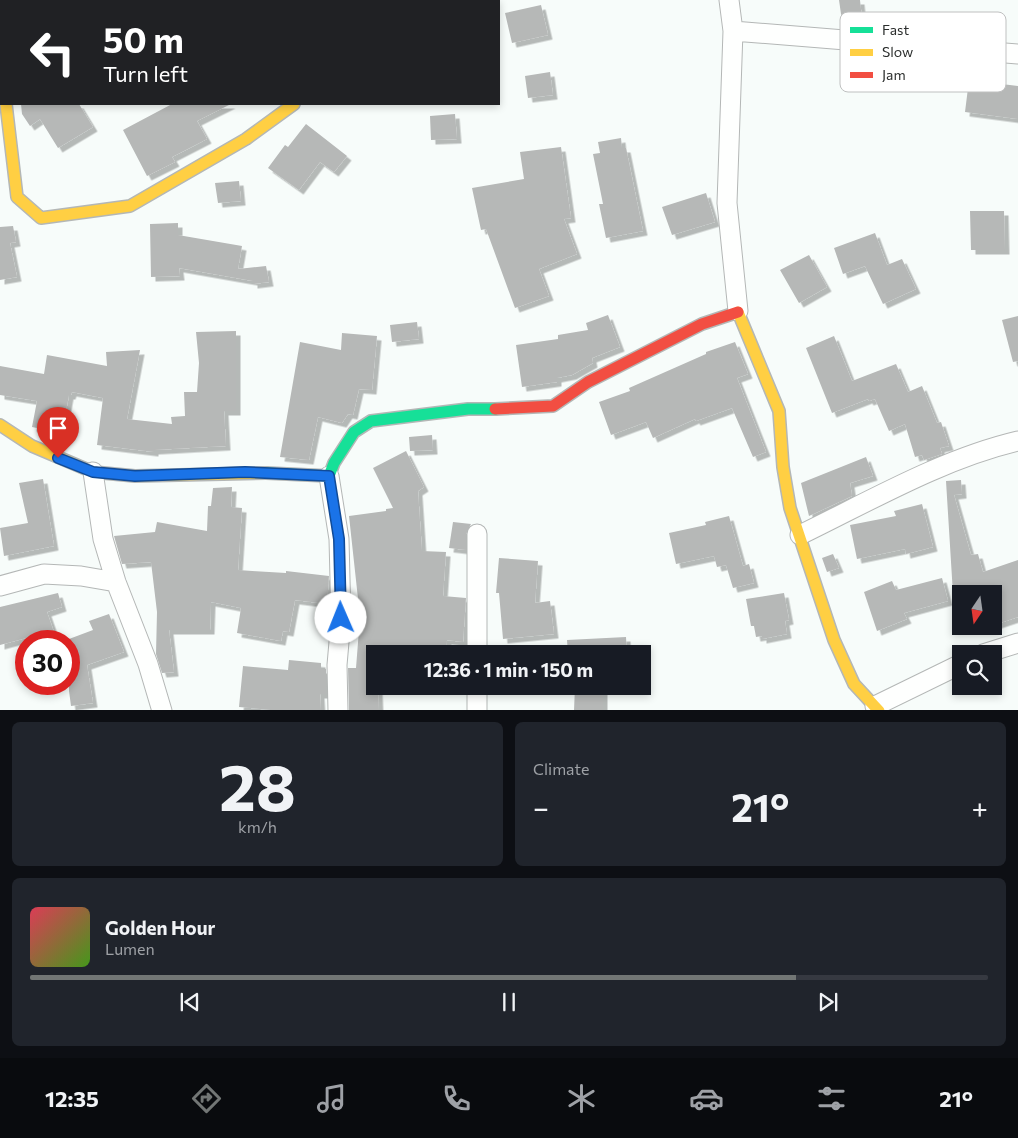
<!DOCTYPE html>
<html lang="en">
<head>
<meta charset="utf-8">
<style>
  body { margin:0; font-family:Commissioner,sans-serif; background:#20242c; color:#f1f3f6; height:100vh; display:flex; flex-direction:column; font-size:19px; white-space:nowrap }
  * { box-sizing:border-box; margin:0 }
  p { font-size:16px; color:#9ea1a6 }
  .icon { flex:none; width:28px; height:28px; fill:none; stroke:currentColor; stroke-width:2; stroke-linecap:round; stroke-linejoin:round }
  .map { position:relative; height:710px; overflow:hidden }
  .side { display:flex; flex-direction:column; gap:12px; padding:12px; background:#0d0f14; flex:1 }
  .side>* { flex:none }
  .top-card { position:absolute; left:0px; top:0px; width:500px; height:105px; box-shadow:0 2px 8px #0003; background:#202124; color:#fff; overflow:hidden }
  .needle { width:32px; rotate:193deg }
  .buttons { position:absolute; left:952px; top:585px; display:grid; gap:10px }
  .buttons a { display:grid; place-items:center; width:50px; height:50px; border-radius:0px; background:#171b24; box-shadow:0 2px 8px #0003; font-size:25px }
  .speed { position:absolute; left:15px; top:630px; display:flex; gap:10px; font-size:25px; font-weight:700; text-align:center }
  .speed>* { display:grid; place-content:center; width:65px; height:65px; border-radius:50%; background:#171b24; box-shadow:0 2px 8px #0003; line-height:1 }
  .speed .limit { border:8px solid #d22; background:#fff; color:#111 }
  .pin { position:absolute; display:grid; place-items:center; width:42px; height:42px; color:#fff; margin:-51px -21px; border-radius:50% 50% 50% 0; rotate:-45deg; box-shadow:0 0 5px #0007 }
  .pin .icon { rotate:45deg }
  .me { position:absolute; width:55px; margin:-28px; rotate:359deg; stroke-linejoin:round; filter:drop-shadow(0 0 4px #0008) }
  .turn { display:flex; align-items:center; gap:18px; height:105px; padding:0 20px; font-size:22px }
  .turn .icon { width:65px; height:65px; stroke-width:2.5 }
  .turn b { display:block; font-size:35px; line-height:42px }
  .big { font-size:38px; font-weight:700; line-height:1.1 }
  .side .card { flex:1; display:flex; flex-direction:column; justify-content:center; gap:8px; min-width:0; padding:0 18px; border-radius:8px; background:#20242c }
  .side .dial { align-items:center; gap:0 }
  .dial b { font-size:65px; line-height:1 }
  .song { display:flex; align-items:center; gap:15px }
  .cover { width:60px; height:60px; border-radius:8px; background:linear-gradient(135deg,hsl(350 70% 55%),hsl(100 70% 35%)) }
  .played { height:5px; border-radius:2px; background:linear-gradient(90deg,#727675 80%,#363941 80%) }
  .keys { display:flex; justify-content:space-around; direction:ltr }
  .heat { display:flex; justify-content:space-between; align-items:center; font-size:28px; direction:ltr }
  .side .tiles { flex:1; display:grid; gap:12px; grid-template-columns:1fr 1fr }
  .card:last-child { grid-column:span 2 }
  .trip { position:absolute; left:366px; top:645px; width:285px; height:50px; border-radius:0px; background:#171b24; box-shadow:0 2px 8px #0003; font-weight:700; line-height:50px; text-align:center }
  .dock { display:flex; height:80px; justify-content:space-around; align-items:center; background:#090b0e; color:#9ea1a6 }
  .dock .icon { width:35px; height:35px }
  .dock .active { color:#727675 }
  .dock b { font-size:22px; color:#f1f3f6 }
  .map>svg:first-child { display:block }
</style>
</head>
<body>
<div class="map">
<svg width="1018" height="711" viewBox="0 0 1018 711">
  <defs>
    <filter id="shadow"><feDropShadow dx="4.5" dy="4.5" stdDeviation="0" flood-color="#0004"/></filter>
  </defs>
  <rect width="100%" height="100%" fill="#f7fcfa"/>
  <!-- building -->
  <path fill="#b6b8b7" filter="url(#shadow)" d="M839,0H860L862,19L842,21Z
    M541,5L548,35L512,43L505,13Z
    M550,72L553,95L528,98L525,76Z
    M969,80L1018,86V119L965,112Z
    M21,104H79L93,127L58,148L40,119L30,126L22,114Z
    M172,104H231L197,121L207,139L172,157L175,162L147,176L123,130Z
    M455,114L457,139L431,140L430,116Z
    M306,124L347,156L334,172L320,162L299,190L268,168L285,145L288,147Z
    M621,138L622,148H626L643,231L606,238L599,204H603L593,154L600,153L598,142Z
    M561,147L571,218L564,219L577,254L539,269L549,296L515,308L486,229L481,230L472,188L524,179L520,152Z
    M239,181L241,201L218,203L215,183Z
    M706,193L715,222L672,235L662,207Z
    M970,211H1004L1005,250H971Z
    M178,223V235L242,246L238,269L266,266L269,282L253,284V281L179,268L180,276L151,277L150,224Z
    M13,226L16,242L10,243L17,277L0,280V227Z
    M875,233L887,265L902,259L916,289L883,304L865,266L843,274L834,248Z
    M809,255L827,287L799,303L780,270Z
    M608,315L620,347L592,358L593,363L572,375L557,378V382L522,387L516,345L558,339V335L588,330L586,323Z
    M1018,316V361L1013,362L1002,320Z
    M417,322L419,339L392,342L390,325Z
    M236,331V411H224L226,446L154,450V452L97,445L103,398L72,392L71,395H69L62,433L32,427L37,401L0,395V366L44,374L47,355L107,366L106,352L140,350L127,419L172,424L171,417L185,416L184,392H197L199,363L196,332Z
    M342,333L377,336L372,390L359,389L353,415L348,414L342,423L318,417L309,460L280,457L300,342L341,350Z
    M834,336L852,381L896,364L908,392L922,386L937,423L941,422L949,446L940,448L942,454L924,460L922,455L915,457L905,424L889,431L875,399L869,401L868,399L832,413L806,348Z
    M735,342L748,374L737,378L766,452L753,457L732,408L696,421L695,419L653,438L646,422L611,435L599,402L630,391L629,388L706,354V352Z
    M432,435L433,450L410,451L409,437Z
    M406,451L424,487L418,491L422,551L446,552L443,596L466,598L463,642L447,640L446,654H375V686H378L379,711H349L348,668H356L360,617L349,516L386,511V509L393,508L373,468Z
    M866,457L873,476L850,483L852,496L809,516L801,483Z
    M43,479L54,546L4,556L0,528L28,523L19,483Z
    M961,480L962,494L954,495L971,555L978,554L983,572L1018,560V617L994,625V594H953L946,481Z
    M232,487L231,507L242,508L238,570L286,573V571L329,576L327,604L295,600L289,632L283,631L281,641L237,633L241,608L211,602L210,630H169L174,672L162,673L156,654L157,612L151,562L122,564L114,536L155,532L157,522L207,531L208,506H211L213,488Z
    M922,504L933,547L906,554L905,549L857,559L850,525L896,516L894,511Z
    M729,516L743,566L749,564L754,583L733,588L726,565L717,567L714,556L676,564L669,533L706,525L705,522Z
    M453,522L471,524L466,534V550L449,548Z
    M833,554L839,568L827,572L822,558Z
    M499,558L538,561L535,603L550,601L554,634L503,639L499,593H496Z
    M942,578L948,601L904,613L907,619L877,631L864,592L892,581L896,590Z
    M58,593L62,607L47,612L57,641H39L37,635L0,645V607Z
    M784,593L789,620L785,621L787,634L762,639V636L756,637L754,626H751L746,599Z
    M109,614L124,652L87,665L93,703L71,706L69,691V639L93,630L89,621Z
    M626,637L627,654H568L567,640Z
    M289,660L321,663V669H326V694H320L321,711H281L239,707L243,666L288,670Z
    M575,686H603V711H574Z"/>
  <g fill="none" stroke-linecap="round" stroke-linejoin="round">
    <!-- street casing -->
    <g stroke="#b4b7b6" stroke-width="21">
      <path id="street" d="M729,0L733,31L727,203L738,311
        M130,1L131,0
        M733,31L1018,54
        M0,62L1,65
        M93,472L103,539L116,582L148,664L162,711
        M329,476L339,539L341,619L337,665L338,711
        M477,534V654
        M800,535C870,501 942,459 1018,441
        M0,586L44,574L81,576L116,582
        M983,654L1018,643
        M477,686V711
        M875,706L961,664"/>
    </g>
    <!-- fast casing -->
    <g stroke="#b4b7b6" stroke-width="14">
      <path id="fast" d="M266,473L329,476L334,463L354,432L371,421L468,409H495"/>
    </g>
    <!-- slow casing -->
    <g stroke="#b4b7b6" stroke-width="14">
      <path id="slow" d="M6,104L17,197L41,218L130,206L246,139L294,104
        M738,312L779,411L783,467L790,508L834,640L854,684L879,711
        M0,425L32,446L93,472L135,476L266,473"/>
    </g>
    <!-- jam casing -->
    <g stroke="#b4b7b6" stroke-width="14">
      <path id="jam" d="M495,409L553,406L588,382L702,324L738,312"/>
    </g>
    <!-- street -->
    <use href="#street" stroke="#fefffe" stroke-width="19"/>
    <!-- fast -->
    <use href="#fast" stroke="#16e098" stroke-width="11"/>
    <!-- slow -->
    <use href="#slow" stroke="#ffcf43" stroke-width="11"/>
    <!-- jam -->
    <use href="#jam" stroke="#f24e42" stroke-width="11"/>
  </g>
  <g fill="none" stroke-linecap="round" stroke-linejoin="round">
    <!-- route casing -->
    <g stroke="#114b97" stroke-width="12">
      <path id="route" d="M58,458L93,472L135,476L245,472L329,476L339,539L341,618"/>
    </g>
    <!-- route -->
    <use href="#route" stroke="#1a73e8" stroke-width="9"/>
  </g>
  <!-- legend -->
  <rect x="840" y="12" width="166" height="80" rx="8" fill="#fff" stroke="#bfc0c0" stroke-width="1"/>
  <rect x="850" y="27" width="23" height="6" fill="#16e098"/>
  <rect x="850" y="49" width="23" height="7" fill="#ffcf43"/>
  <rect x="850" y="72" width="23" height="6" fill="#f24e42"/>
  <g font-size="14" fill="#2b2e2d">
    <text x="882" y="35">Fast</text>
    <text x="882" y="57">Slow</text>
    <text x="882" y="80">Jam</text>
  </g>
</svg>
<div class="buttons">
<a><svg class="needle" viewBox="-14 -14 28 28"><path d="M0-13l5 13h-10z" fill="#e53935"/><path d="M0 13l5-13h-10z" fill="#9ea1a6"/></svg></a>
<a><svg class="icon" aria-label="search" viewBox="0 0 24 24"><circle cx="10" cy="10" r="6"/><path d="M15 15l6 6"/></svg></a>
</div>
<div class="speed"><div class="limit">30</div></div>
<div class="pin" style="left:58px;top:458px;background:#d93025"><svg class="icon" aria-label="arrive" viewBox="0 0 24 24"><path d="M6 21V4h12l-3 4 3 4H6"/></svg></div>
<svg class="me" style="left:341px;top:618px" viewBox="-20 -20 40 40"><circle r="19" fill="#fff"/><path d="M0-13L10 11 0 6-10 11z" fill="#1a73e8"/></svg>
<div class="trip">12:36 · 1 min · 150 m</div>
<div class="top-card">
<div class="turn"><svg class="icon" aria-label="left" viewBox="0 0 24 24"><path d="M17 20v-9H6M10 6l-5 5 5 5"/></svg><div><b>50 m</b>Turn left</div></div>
</div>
</div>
<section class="side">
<div class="tiles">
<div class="card dial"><b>28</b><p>km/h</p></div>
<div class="card"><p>Climate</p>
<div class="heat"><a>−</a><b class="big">21°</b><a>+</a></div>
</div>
<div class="card">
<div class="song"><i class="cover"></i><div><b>Golden Hour</b><p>Lumen</p></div></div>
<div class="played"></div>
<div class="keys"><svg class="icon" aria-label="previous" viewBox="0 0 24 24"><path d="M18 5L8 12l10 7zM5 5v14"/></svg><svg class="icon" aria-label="pause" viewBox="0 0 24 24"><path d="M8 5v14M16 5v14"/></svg><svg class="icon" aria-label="next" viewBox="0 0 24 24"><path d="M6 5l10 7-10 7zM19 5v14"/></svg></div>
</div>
</div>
</section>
<nav class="dock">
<b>12:35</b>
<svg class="icon active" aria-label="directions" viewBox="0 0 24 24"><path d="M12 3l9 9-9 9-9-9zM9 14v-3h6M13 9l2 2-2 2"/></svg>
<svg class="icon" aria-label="music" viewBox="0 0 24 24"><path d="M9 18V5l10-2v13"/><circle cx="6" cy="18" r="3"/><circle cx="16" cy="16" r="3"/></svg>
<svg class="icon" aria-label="phone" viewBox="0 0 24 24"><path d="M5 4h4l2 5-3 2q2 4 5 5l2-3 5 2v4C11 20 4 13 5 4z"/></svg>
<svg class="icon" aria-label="climate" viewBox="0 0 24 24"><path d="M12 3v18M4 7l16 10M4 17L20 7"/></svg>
<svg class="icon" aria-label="car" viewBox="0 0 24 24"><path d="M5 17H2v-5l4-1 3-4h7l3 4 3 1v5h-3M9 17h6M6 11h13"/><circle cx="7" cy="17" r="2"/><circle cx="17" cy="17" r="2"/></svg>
<svg class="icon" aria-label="filters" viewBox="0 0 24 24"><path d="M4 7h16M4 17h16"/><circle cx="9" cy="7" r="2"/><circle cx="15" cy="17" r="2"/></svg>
<b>21°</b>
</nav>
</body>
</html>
